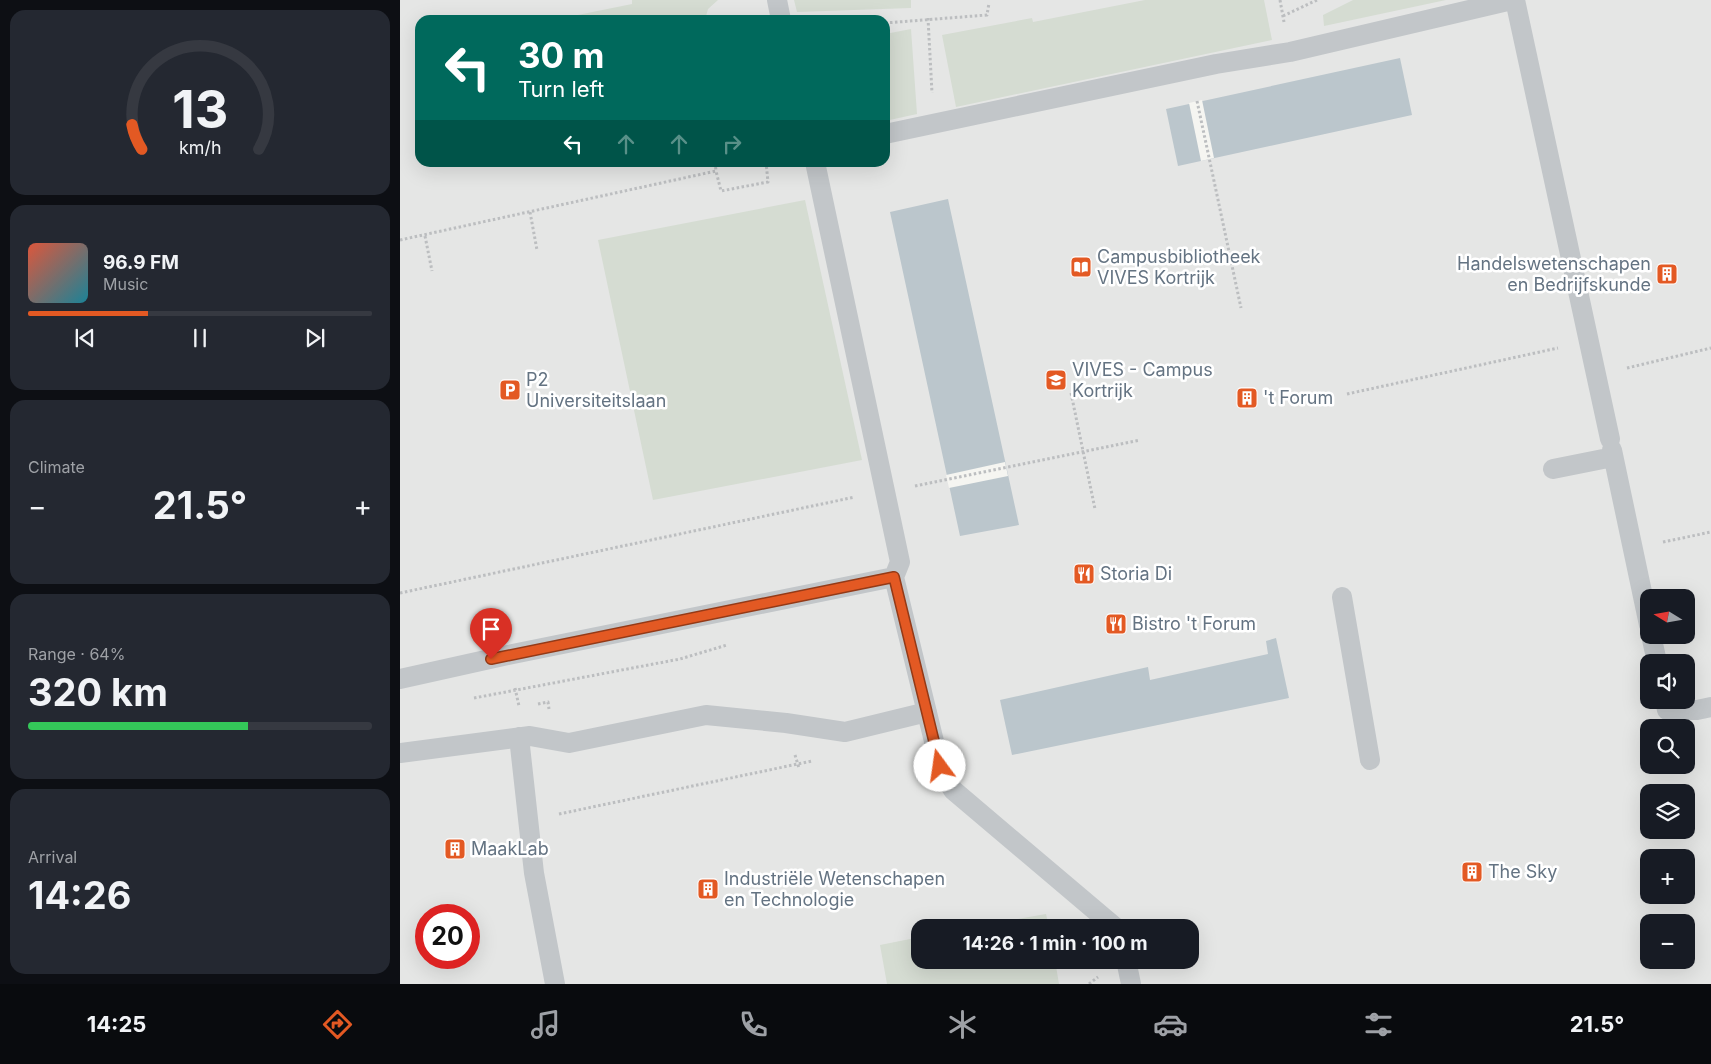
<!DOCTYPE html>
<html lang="en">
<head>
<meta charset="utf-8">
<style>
  body { margin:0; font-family:Inter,sans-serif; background:#242831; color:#f1f3f6; height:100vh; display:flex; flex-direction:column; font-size:19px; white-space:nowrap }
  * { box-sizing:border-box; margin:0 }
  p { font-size:16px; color:#9ea1a6 }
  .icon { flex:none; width:28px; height:28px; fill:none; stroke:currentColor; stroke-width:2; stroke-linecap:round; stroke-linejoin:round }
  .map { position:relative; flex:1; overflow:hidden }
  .side { display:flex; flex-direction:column; gap:10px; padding:10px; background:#0d0f14; width:400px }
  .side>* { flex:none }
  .guide { position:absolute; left:15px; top:15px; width:475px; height:152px; border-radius:15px; box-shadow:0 5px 20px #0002; background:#00695c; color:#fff; overflow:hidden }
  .needle { width:32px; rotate:281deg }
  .controls { position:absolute; left:1240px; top:589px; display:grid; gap:10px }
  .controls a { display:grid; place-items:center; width:55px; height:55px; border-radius:10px; background:#171b24; box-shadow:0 5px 20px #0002; font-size:25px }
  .speed { position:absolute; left:15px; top:904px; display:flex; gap:10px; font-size:25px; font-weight:700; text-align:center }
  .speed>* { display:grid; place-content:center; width:65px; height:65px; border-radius:50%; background:#171b24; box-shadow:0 5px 20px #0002; line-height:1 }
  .speed .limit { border:8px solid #d22; background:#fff; color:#111 }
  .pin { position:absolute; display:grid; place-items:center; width:42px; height:42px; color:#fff; margin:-51px -21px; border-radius:50% 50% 50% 0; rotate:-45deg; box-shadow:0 0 5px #0007 }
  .pin .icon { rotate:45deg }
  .me { position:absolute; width:55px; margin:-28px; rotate:346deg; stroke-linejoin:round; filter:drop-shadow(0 0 4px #0008) }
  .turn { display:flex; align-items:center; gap:18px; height:105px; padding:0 20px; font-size:22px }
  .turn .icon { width:65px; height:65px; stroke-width:2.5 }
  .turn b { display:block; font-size:35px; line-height:42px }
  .lanes { display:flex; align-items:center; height:48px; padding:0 20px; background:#0003; justify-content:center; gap:25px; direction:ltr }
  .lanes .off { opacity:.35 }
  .big { font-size:38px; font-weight:700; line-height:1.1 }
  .side .widget { flex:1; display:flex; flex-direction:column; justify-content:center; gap:8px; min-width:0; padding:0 18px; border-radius:15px; background:#242831 }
  .side .dial { align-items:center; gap:0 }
  .dial svg { height:130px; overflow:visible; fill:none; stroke:#363941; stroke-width:7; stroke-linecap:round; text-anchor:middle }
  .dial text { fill:#f1f3f6; stroke:none }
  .song { display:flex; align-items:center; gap:15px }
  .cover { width:60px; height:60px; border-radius:8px; background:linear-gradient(135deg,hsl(10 70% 55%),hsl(190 70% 35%)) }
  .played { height:5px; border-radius:2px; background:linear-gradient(90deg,#e35923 35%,#363941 35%) }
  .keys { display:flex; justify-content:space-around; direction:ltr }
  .heat { display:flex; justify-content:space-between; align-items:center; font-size:28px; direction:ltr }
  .charge { height:8px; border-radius:4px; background:linear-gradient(90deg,#34c759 64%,#363941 0) }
  .trip { position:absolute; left:511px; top:919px; width:288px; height:50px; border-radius:15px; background:#171b24; box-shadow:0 5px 20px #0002; font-weight:700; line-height:50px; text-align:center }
  .dock { display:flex; height:80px; justify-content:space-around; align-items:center; background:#090b0e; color:#9ea1a6 }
  .dock .icon { width:35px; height:35px }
  .dock .selected { color:#e35923 }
  .dock b { font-size:22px; color:#f1f3f6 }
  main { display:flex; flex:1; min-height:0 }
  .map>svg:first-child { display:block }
</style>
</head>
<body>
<main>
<section class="side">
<div class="widget dial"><svg viewBox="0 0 100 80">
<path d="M14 69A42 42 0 1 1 86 69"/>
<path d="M14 69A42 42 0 0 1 8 54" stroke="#e35923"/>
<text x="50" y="56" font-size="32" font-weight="700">13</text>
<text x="50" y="72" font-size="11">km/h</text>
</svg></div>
<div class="widget">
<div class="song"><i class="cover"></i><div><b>96.9 FM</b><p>Music</p></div></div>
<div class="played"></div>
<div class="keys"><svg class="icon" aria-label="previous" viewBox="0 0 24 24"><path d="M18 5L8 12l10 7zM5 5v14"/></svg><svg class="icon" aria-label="pause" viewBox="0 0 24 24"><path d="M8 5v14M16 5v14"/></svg><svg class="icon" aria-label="next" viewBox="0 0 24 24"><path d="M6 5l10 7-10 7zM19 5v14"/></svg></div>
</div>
<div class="widget"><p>Climate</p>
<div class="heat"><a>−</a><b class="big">21.5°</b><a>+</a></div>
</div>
<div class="widget"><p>Range · 64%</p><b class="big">320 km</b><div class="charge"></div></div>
<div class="widget"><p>Arrival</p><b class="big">14:26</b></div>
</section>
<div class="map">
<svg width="1311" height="984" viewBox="0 0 1311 984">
  <rect width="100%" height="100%" fill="#f5f5f1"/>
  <!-- built -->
  <path fill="#e5e6e5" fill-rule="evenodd" d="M0,0H1311V984H0ZM20,20H485V162H20ZM1249,598H1286V635H1249ZM1249,662H1286V700H1249ZM1249,728H1286V765H1249ZM1249,792H1286V830H1249ZM1249,858H1286V895H1249ZM26,915H69V958H26ZM1249,922H1286V960H1249ZM520,928H790V960H520Z"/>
  <!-- green -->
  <path fill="#d5dcd2" d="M232,0H318L308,9L305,20H153L232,4Z
    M394,0H511V8L397,12Z
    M745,0H864L872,40L556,107L542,35L632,18L633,22Z
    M953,0H1046L924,26L923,15Z
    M511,29L517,114L485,121V34Z
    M405,200L462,460L253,500L198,240Z
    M646,914L649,927H571Z
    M520,937V960H655L659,984H487L480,945Z"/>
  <!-- water -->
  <path fill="#bbc6cc" d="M1000,58L1012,115L778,166L766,109Z
    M548,199L619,525L560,536L490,212Z
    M876,638L889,698L612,755L600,700L748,667L750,680L868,654L866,641Z"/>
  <!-- pier -->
  <path fill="#f5f5f1" d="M802,100L814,158L801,161L789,103Z
    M605,462L608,476L549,488L546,475Z"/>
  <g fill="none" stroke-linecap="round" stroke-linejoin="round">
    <!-- path -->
    <path stroke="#bcbec0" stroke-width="3" stroke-dasharray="2.5 2.5" stroke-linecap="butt" d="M880,0L884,22
      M883,16L917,0
      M528,18L532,93
      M485,23L587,15L589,3
      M797,101L841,308
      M315,162L316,171
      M130,212L137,250
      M25,236L32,271
      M0,240L316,171L321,191L368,182L366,162
      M1227,368L1311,348
      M671,393L695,509
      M947,394L1158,348
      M515,486L740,440
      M1263,542L1311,532
      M0,593L455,497
      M115,688L119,706
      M74,698L280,659L327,645
      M138,704L148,702L149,709
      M395,755L399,768
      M159,814L412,761
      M689,984L698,977"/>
    <!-- lane -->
    <path stroke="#c2c6c9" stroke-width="20" d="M377,0L381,20
      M1115,0L1210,439
      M485,134L816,64L890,52L1112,0
      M415,162L500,562L494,577L540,766L553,790L716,928
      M1212,450L1249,625
      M1153,469L1213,457
      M942,597L970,760
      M1251,635L1257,662
      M0,679L108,655L494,577
      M1265,700L1267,710H1297L1311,707
      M119,737L134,873L155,984
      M0,753L130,736L169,743L306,715L386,723L445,732L527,712
      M726,960L731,984"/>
  </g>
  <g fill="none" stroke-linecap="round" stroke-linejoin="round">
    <!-- route casing -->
    <g stroke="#943a17" stroke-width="12">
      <path id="route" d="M91,659L494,577L540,766"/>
    </g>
    <!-- route -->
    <use href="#route" stroke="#e35923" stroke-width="9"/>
  </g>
  <!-- icons -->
  <defs>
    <g id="library-square" transform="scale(1.125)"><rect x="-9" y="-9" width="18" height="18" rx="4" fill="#e35923" stroke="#fff"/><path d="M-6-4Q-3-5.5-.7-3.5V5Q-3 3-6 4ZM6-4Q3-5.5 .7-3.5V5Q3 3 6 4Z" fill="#fff"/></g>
    <g id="building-square" transform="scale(1.125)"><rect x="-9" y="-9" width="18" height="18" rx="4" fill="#e35923" stroke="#fff"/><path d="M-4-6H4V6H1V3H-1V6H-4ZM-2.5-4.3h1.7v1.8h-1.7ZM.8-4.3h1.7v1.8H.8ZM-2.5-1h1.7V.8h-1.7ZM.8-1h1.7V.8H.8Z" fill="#fff"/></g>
    <g id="university-square" transform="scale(1.125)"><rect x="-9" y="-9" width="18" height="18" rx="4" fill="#e35923" stroke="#fff"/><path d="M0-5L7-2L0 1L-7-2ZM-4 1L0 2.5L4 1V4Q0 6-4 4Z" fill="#fff"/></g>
    <g id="parking-square" transform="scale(1.125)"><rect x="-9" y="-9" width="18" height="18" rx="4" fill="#e35923" stroke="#fff"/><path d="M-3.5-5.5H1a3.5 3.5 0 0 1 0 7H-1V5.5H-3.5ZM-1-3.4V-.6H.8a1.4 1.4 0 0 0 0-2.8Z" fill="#fff"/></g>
    <g id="restaurant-square" transform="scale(1.125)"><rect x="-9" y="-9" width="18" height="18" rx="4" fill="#e35923" stroke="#fff"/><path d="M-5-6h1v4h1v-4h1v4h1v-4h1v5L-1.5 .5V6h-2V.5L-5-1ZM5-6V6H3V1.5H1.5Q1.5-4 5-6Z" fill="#fff"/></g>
  </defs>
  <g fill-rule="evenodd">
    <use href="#library-square" x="681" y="267"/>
    <use href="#building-square" x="1267" y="274"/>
    <use href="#university-square" x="656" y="380"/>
    <use href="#parking-square" x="110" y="390"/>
    <use href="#building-square" x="847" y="398"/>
    <use href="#restaurant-square" x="684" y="574"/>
    <use href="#restaurant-square" x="716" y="624"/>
    <use href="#building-square" x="55" y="849"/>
    <use href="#building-square" x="1072" y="872"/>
    <use href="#building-square" x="308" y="889"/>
  </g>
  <g text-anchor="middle" stroke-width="5" stroke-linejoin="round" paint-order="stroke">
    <!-- poi labels -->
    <g font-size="18" fill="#647382" stroke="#fff" text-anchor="start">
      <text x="697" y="263">Campusbibliotheek<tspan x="697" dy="21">VIVES Kortrijk</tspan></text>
      <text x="1251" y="270" text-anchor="end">Handelswetenschapen<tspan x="1251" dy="21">en Bedrijfskunde</tspan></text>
      <text x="672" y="376">VIVES - Campus<tspan x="672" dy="21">Kortrijk</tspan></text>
      <text x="126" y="386">P2<tspan x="126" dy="21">Universiteitslaan</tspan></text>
      <text x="863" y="404">'t Forum</text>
      <text x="700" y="580">Storia Di</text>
      <text x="732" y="630">Bistro 't Forum</text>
      <text x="71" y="855">MaakLab</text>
      <text x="1088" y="878">The Sky</text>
      <text x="324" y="885">Industriële Wetenschapen<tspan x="324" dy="21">en Technologie</tspan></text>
    </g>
  </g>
</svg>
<div class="controls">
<a><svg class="needle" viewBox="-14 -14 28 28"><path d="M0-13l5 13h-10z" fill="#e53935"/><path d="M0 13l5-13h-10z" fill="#9ea1a6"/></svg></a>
<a><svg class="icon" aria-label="sound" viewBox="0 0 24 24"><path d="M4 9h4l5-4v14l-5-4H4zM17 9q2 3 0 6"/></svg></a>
<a><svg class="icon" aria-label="search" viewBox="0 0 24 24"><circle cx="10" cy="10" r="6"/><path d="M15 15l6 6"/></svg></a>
<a><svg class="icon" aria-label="layers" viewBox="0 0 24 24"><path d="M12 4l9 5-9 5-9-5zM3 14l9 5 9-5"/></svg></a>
<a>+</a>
<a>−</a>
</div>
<div class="speed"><div class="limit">20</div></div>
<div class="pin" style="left:91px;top:659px;background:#d93025"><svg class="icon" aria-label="arrive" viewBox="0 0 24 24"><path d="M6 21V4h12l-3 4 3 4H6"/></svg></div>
<svg class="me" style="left:540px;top:766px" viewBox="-20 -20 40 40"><circle r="19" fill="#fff"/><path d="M0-13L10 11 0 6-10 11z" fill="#e35923"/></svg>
<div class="trip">14:26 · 1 min · 100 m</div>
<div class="guide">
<div class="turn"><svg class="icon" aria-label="left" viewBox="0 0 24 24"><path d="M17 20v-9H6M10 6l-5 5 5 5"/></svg><div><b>30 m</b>Turn left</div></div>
<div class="lanes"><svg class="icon" aria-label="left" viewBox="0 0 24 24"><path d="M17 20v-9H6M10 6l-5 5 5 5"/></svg><svg class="icon off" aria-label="ahead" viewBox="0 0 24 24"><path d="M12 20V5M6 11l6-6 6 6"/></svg><svg class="icon off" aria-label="ahead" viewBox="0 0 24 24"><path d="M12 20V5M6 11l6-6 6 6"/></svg><svg class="icon off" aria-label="right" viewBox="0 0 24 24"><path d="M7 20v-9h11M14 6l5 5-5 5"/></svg></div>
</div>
</div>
</main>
<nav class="dock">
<b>14:25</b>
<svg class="icon selected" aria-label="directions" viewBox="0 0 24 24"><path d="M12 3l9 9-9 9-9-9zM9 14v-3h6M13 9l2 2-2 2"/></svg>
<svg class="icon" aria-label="music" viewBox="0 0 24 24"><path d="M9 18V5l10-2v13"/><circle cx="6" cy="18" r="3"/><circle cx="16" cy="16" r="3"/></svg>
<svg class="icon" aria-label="phone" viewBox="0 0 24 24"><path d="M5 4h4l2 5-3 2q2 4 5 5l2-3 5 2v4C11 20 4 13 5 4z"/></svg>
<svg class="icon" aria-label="climate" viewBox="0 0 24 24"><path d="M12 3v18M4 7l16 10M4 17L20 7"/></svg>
<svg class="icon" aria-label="car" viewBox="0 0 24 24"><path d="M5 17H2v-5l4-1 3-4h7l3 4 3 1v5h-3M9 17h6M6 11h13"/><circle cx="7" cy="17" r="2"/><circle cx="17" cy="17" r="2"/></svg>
<svg class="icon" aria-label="filters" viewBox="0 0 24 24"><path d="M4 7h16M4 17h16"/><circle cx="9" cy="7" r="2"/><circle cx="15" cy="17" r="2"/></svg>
<b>21.5°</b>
</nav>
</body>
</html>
